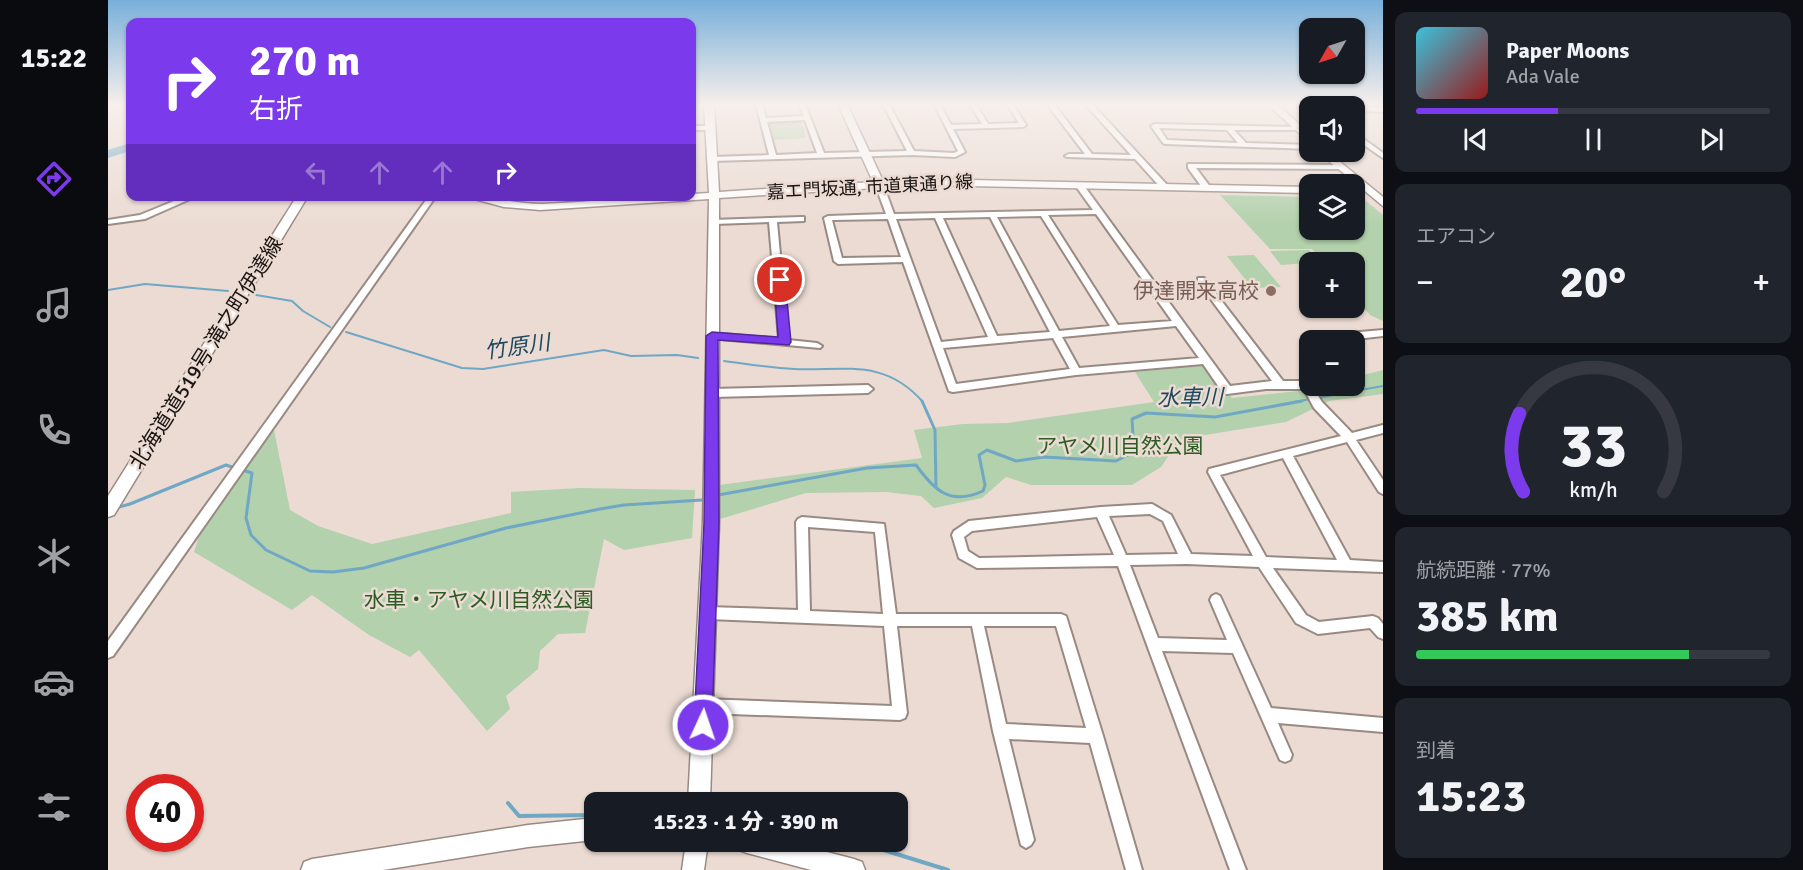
<!DOCTYPE html>
<html lang="ja">
<head>
<meta charset="utf-8">
<style>
  body { margin:0; font-family:Signika,"Noto Sans JP",sans-serif; background:#20242c; color:#f1f3f6; height:100vh; display:flex; flex-direction:column; font-size:22px; white-space:nowrap }
  * { box-sizing:border-box; margin:0 }
  p { font-size:20px; color:#9ea1a6 }
  .icon { flex:none; width:33px; height:33px; fill:none; stroke:currentColor; stroke-width:2; stroke-linecap:round; stroke-linejoin:round }
  .map { position:relative; flex:1; overflow:hidden }
  .drawer { display:flex; flex-direction:column; gap:12px; padding:12px; background:#0d0f14; width:420px }
  .drawer>* { flex:none }
  .top-card { position:absolute; left:18px; top:18px; width:570px; height:183px; border-radius:12px; box-shadow:0 2px 4px #0004; background:#7c3aed; color:#fff; overflow:hidden }
  .needle { width:39px; rotate:231deg }
  .fabs { position:absolute; left:1191px; top:18px; display:grid; gap:12px }
  .fabs a { display:grid; place-items:center; width:66px; height:66px; border-radius:12px; background:#171b24; box-shadow:0 2px 4px #0004; font-size:30px }
  .speed { position:absolute; left:18px; top:774px; display:flex; gap:12px; font-size:30px; font-weight:700; text-align:center }
  .speed>* { display:grid; place-content:center; width:78px; height:78px; border-radius:50%; background:#171b24; box-shadow:0 2px 4px #0004; line-height:1 }
  .speed .limit { border:9px solid #d22; background:#fff; color:#111 }
  .pin { position:absolute; display:grid; place-items:center; width:51px; height:51px; color:#fff; margin:-26px; border:3px solid #fff; border-radius:50%; box-shadow:0 2px 6px #0007 }
  .me { position:absolute; width:66px; margin:-33px; rotate:3deg; stroke-linejoin:round; filter:drop-shadow(0 0 4px #0008) }
  .turn { display:flex; align-items:center; gap:21px; height:126px; padding:0 24px; font-size:27px }
  .turn .icon { width:78px; height:78px; stroke-width:2.5 }
  .turn b { display:block; font-size:42px; line-height:51px }
  .lanes { display:flex; align-items:center; height:57px; padding:0 24px; background:#0003; justify-content:center; gap:30px; direction:ltr }
  .lanes .off { opacity:.35 }
  .big { font-size:45px; font-weight:800; line-height:1.1 }
  .drawer .widget { flex:1; display:flex; flex-direction:column; justify-content:center; gap:9px; min-width:0; padding:0 21px; border-radius:12px; background:#20242c }
  .drawer .dial { align-items:center; gap:0 }
  .dial svg { height:156px; overflow:visible; fill:none; stroke:#363941; stroke-width:7; stroke-linecap:round; text-anchor:middle }
  .dial text { fill:#f1f3f6; stroke:none }
  .song { display:flex; align-items:center; gap:18px }
  .cover { width:72px; height:72px; border-radius:9px; background:linear-gradient(135deg,hsl(190 70% 55%),hsl(0 70% 35%)) }
  .played { height:6px; border-radius:3px; background:linear-gradient(90deg,#7c3aed 40%,#363941 40%) }
  .keys { display:flex; justify-content:space-around; direction:ltr }
  .heat { display:flex; justify-content:space-between; align-items:center; font-size:33px; direction:ltr }
  .charge { height:9px; border-radius:4px; background:linear-gradient(90deg,#34c759 77%,#363941 0) }
  .trip { position:absolute; left:476px; top:792px; width:324px; height:60px; border-radius:12px; background:#171b24; box-shadow:0 2px 4px #0004; font-weight:800; line-height:60px; text-align:center }
  main { display:flex; flex:1; min-height:0 }
  .tab-bar { display:flex; flex-direction:column; width:108px; justify-content:space-around; align-items:center; background:#090b0e; color:#9ea1a6 }
  .tab-bar .icon { width:42px; height:42px }
  .tab-bar .current { color:#7c3aed }
  .tab-bar b { font-size:27px; color:#f1f3f6 }
  .map>svg:first-child { display:block }
</style>
</head>
<body>
<main>
<nav class="tab-bar">
<b>15:22</b>
<svg class="icon current" aria-label="directions" viewBox="0 0 24 24"><path d="M12 3l9 9-9 9-9-9zM9 14v-3h6M13 9l2 2-2 2"/></svg>
<svg class="icon" aria-label="music" viewBox="0 0 24 24"><path d="M9 18V5l10-2v13"/><circle cx="6" cy="18" r="3"/><circle cx="16" cy="16" r="3"/></svg>
<svg class="icon" aria-label="phone" viewBox="0 0 24 24"><path d="M5 4h4l2 5-3 2q2 4 5 5l2-3 5 2v4C11 20 4 13 5 4z"/></svg>
<svg class="icon" aria-label="climate" viewBox="0 0 24 24"><path d="M12 3v18M4 7l16 10M4 17L20 7"/></svg>
<svg class="icon" aria-label="car" viewBox="0 0 24 24"><path d="M5 17H2v-5l4-1 3-4h7l3 4 3 1v5h-3M9 17h6M6 11h13"/><circle cx="7" cy="17" r="2"/><circle cx="17" cy="17" r="2"/></svg>
<svg class="icon" aria-label="filters" viewBox="0 0 24 24"><path d="M4 7h16M4 17h16"/><circle cx="9" cy="7" r="2"/><circle cx="15" cy="17" r="2"/></svg>
</nav>
<div class="map">
<svg width="1275" height="870" viewBox="0 0 1275 870">
  <rect width="100%" height="100%" fill="#ebdbd3"/>
  <!-- green -->
  <path fill="#b2d1ac" d="M691,119L694,121L698,138L666,140L661,123L664,121Z
    M1112,195L1201,197L1202,230H1246L1247,198L1258,201L1275,215V321L1262,315L1247,298L1246,262H1215L1204,249H1162Z
    M1201,250L1212,262L1173,265L1162,251Z
    M1146,255L1173,287L1144,288L1119,256Z
    M1097,365L1124,398L1220,388L1225,386H1246L1247,377L1275,370V394L1221,401L1178,422L1072,439L1053,467L1024,485H923L898,477L874,498L826,508L813,496L778,492L698,493L612,519L611,485L814,458L806,430L855,424L900,423L1046,402L1027,372Z
    M166,430L182,510L210,526L264,544L403,513V492L471,488L587,490L584,538L516,550L496,539L477,633L450,634L432,651L430,669L398,696L402,709L379,731L311,650L302,657L261,635L204,595L184,610L86,552L93,530Z"/>
  <g fill="none" stroke-linecap="round" stroke-linejoin="round">
    <!-- stream-far2 -->
    <path stroke="#70a7c4" stroke-width="2" d="M0,290L37,284L120,291
      M148,295L184,301L195,311L222,327
      M238,332L354,368L375,369L496,350L523,356L569,355L590,358
      M616,361C639,364 662,368 686,369C738,371 776,358 815,402
      M1186,402L1275,386"/>
    <!-- stream-far1 -->
    <path stroke="#70a7c4" stroke-width="3" d="M814,401L827,430L828,488
      M134,470L144,473L138,518L143,535L158,550L202,571L225,572L256,568L398,528L492,509L516,505L594,500
      M610,495L759,468L808,465C826,490 842,506 875,491L877,485L871,455L879,450L908,461L936,457L1008,461L1026,452L1024,419L1038,413L1107,417L1194,401
      M0,510L22,504L118,465L127,468"/>
    <!-- stream -->
    <path stroke="#70a7c4" stroke-width="4" d="M400,803L411,816L486,815
      M745,842L752,843
      M769,848L840,870"/>
    <!-- river -->
    <path fill="#70a7c4" fill-rule="evenodd" d="M22,143V151L0,158V150Z"/>
    <!-- street casing -->
    <g stroke="#988a82" stroke-width="4">
      <path id="street" d="M648,104H654L658,118L696,116L691,104H697L716,153L799,151L775,104H781L806,151L846,153L850,151L826,104H832L843,125L874,124L862,104H868L880,124L911,123L899,104H905L918,125L915,127L845,129L857,152L847,157L804,155L602,161L601,159L605,157L661,155ZM697,120L709,153L668,155L659,122Z
        M939,104H946L984,154L1023,155L977,104H984L1061,187L1054,189L1027,159L959,157L957,156L961,154H977Z
        M1202,104H1234L1236,106H1213Z
        M1244,106H1246L1275,108V112L1246,110V106Z
        M1046,124L1190,127L1192,128V130H1126L1138,143L1202,145V149L1057,144L1055,143L1043,126ZM1051,128L1119,130L1130,143L1059,140Z
        M584,126H602L605,128L602,130H584Z
        M1246,132L1275,153V158L1246,138Z
        M1080,164L1233,165L1237,167L1233,169L1088,168L1103,188L1099,190H1096L1080,168Z
        M768,182L775,184L786,214L985,210L967,185L974,183L1122,386L1164,381L1090,282V278H1096L1175,381H1202V386H1207L1205,388L1214,402L1244,433L1275,425V433L1248,440L1275,480V494L1271,492L1239,442L1185,456L1242,560L1275,562V572L1165,568L1198,615L1211,622L1265,616L1270,618L1275,624V639L1270,637L1262,628L1210,634L1188,623L1151,567L1079,564L1022,565L1050,638L1119,640L1102,600L1104,596L1108,594L1112,596L1163,708L1275,718V732L1170,723L1184,755L1182,760L1177,762L1172,760L1125,653L1054,651L1138,870H1122L1010,566L869,568L851,558L844,535L846,531L861,521L993,507L1044,504L1063,515L1083,554L1145,556L1100,472L1101,469L1233,436L1206,408L1196,389H1158L1119,394L1115,393L1095,364L968,375L845,392L841,391L795,262L730,264L726,261L716,218L720,216L778,214L767,184ZM988,214L1064,321L1010,325L940,215ZM933,216L1002,326L951,331L889,217ZM882,217L942,332L889,336L835,218ZM827,218L880,337L833,342L788,219ZM780,219L793,257L734,258L724,220ZM1068,326L1091,358L971,368L954,337ZM945,338L962,369L848,384L835,348ZM1175,458L1229,560L1158,557L1112,475ZM1042,514L1055,521L1070,554L1018,555L1001,516ZM989,517L1006,555L871,558L860,551L856,537L864,531Z
        M78,196H89L37,219L0,224V220L32,215Z
        M321,196H328L5,656L0,658V641Z
        M693,217H696V221L669,222L680,340L709,343L714,346L712,348L601,338L599,336L601,334L604,333L671,339L661,222L606,224H603V220Z
        M1275,330V336L1239,340H1228L1240,333Z
        M760,385L765,389L760,393L604,397L599,393L604,389Z
        M694,517L776,524L788,614H953L958,616L995,736L1034,870H1018L982,743L901,739L926,840L923,845L918,848L913,845L885,731L864,626H789L799,713L797,718L792,720L596,713L591,711L589,706L591,701L596,699L784,706L776,626L600,619L596,617L594,613L596,609L600,607L690,610L688,522L690,519ZM700,527L767,532L775,614L702,611ZM876,626H948L978,728L898,724Z"/>
    </g>
    <!-- secondary casing -->
    <g stroke="#988a82" stroke-width="3">
      <path id="secondary" d="M596,104H606L611,192L765,182L730,104H739L775,181L814,179L1202,187V193L814,185L611,198V523L602,802H580L595,523L601,199L432,210L396,207L355,196C382,196 407,204 434,204C484,202 533,196 584,196V194L601,193Z
        M1159,104H1169L1202,134V143Z
        M1210,152H1220L1275,197V206Z
        M189,196H200L6,515L0,517V496Z
        M486,818V840L420,847L275,870H193L196,862L204,859L420,825Z
        M578,842H600L596,870H574Z
        M628,842H680L746,859L754,862L757,870H703L639,853L631,850Z"/>
    </g>
    <!-- street -->
    <use href="#street" fill="#fff" fill-rule="evenodd"/>
    <!-- secondary -->
    <use href="#secondary" fill="#fff" fill-rule="evenodd"/>
  </g>
  <!-- sky -->
  <linearGradient id="sky" x2="0" y2="1"><stop stop-color="#78afda"/><stop offset="0.46" stop-color="#f6efeb"/><stop offset="1" stop-color="#f6efeb" stop-opacity="0"/></linearGradient>
  <rect width="1275" height="226" fill="url(#sky)"/>
  <!-- route -->
  <path fill="#7c3aed" stroke="#51269a" stroke-width="1.5" d="M672,277L677,280L683,342L681,345L610,340L611,523L604,725L602,732L595,735L589,732L586,725L596,523L598,336L604,332L670,337L666,280Z"/>
  <!-- markers -->
  <circle fill="#8d6e63" stroke="#ebdbd3" stroke-width="2" cx="1163" cy="291" r="6"/>
  <g text-anchor="middle" stroke-width="5" stroke-linejoin="round" paint-order="stroke">
    <!-- far-street labels -->
    <g font-size="18" fill="#1a1512" stroke="#ebdbd3">
      <text transform="translate(762 187) rotate(-3)" y="6">嘉エ門坂通, 市道東通り線</text>
    </g>
    <!-- education labels -->
    <g font-size="21" fill="#785e54" stroke="#ebdbd3" text-anchor="end">
      <text x="1151" y="298">伊達開来高校</text>
    </g>
    <!-- street labels -->
    <g font-size="21" fill="#1a1512" stroke="#ebdbd3">
      <text transform="translate(98 353) rotate(-58)" y="7">北海道道519号 滝之町伊達線</text>
    </g>
    <!-- park labels -->
    <g font-size="21" fill="#2c5c24" stroke="#ebdbd3">
      <text x="1012" y="453">アヤメ川自然公園</text>
      <text x="371" y="607">水車・アヤメ川自然公園</text>
    </g>
    <!-- water labels -->
    <g font-size="22" font-style="italic" fill="#1d495f" stroke="#ebdbd3">
      <text transform="translate(409 346) rotate(-8)" y="8">竹原川</text>
      <text transform="translate(1082 397) rotate(-1)" y="8">水車川</text>
    </g>
  </g>
</svg>
<div class="fabs">
<a><svg class="needle" viewBox="-14 -14 28 28"><path d="M0-13l5 13h-10z" fill="#e53935"/><path d="M0 13l5-13h-10z" fill="#9ea1a6"/></svg></a>
<a><svg class="icon" aria-label="sound" viewBox="0 0 24 24"><path d="M4 9h4l5-4v14l-5-4H4zM17 9q2 3 0 6"/></svg></a>
<a><svg class="icon" aria-label="layers" viewBox="0 0 24 24"><path d="M12 4l9 5-9 5-9-5zM3 14l9 5 9-5"/></svg></a>
<a>+</a>
<a>−</a>
</div>
<div class="speed"><div class="limit">40</div></div>
<div class="pin" style="left:672px;top:280px;background:#d93025"><svg class="icon" aria-label="arrive" viewBox="0 0 24 24"><path d="M6 21V4h12l-3 4 3 4H6"/></svg></div>
<svg class="me" style="left:595px;top:725px" viewBox="-20 -20 40 40"><circle r="17" fill="#7c3aed" stroke="#fff" stroke-width="3"/><path d="M0-11L8 9 0 5-8 9z" fill="#fff"/></svg>
<div class="trip">15:23 · 1 分 · 390 m</div>
<div class="top-card">
<div class="turn"><svg class="icon" aria-label="right" viewBox="0 0 24 24"><path d="M7 20v-9h11M14 6l5 5-5 5"/></svg><div><b>270 m</b>右折</div></div>
<div class="lanes"><svg class="icon off" aria-label="left" viewBox="0 0 24 24"><path d="M17 20v-9H6M10 6l-5 5 5 5"/></svg><svg class="icon off" aria-label="ahead" viewBox="0 0 24 24"><path d="M12 20V5M6 11l6-6 6 6"/></svg><svg class="icon off" aria-label="ahead" viewBox="0 0 24 24"><path d="M12 20V5M6 11l6-6 6 6"/></svg><svg class="icon" aria-label="right" viewBox="0 0 24 24"><path d="M7 20v-9h11M14 6l5 5-5 5"/></svg></div>
</div>
</div>
<section class="drawer">
<div class="widget">
<div class="song"><i class="cover"></i><div><b>Paper Moons</b><p>Ada Vale</p></div></div>
<div class="played"></div>
<div class="keys"><svg class="icon" aria-label="previous" viewBox="0 0 24 24"><path d="M18 5L8 12l10 7zM5 5v14"/></svg><svg class="icon" aria-label="pause" viewBox="0 0 24 24"><path d="M8 5v14M16 5v14"/></svg><svg class="icon" aria-label="next" viewBox="0 0 24 24"><path d="M6 5l10 7-10 7zM19 5v14"/></svg></div>
</div>
<div class="widget"><p>エアコン</p>
<div class="heat"><a>−</a><b class="big">20°</b><a>+</a></div>
</div>
<div class="widget dial"><svg viewBox="0 0 100 80">
<path d="M14 69A42 42 0 1 1 86 69"/>
<path d="M14 69A42 42 0 0 1 12 29" stroke="#7c3aed"/>
<text x="50" y="56" font-size="32" font-weight="700">33</text>
<text x="50" y="72" font-size="11">km/h</text>
</svg></div>
<div class="widget"><p>航続距離 · 77%</p><b class="big">385 km</b><div class="charge"></div></div>
<div class="widget"><p>到着</p><b class="big">15:23</b></div>
</section>
</main>
</body>
</html>
